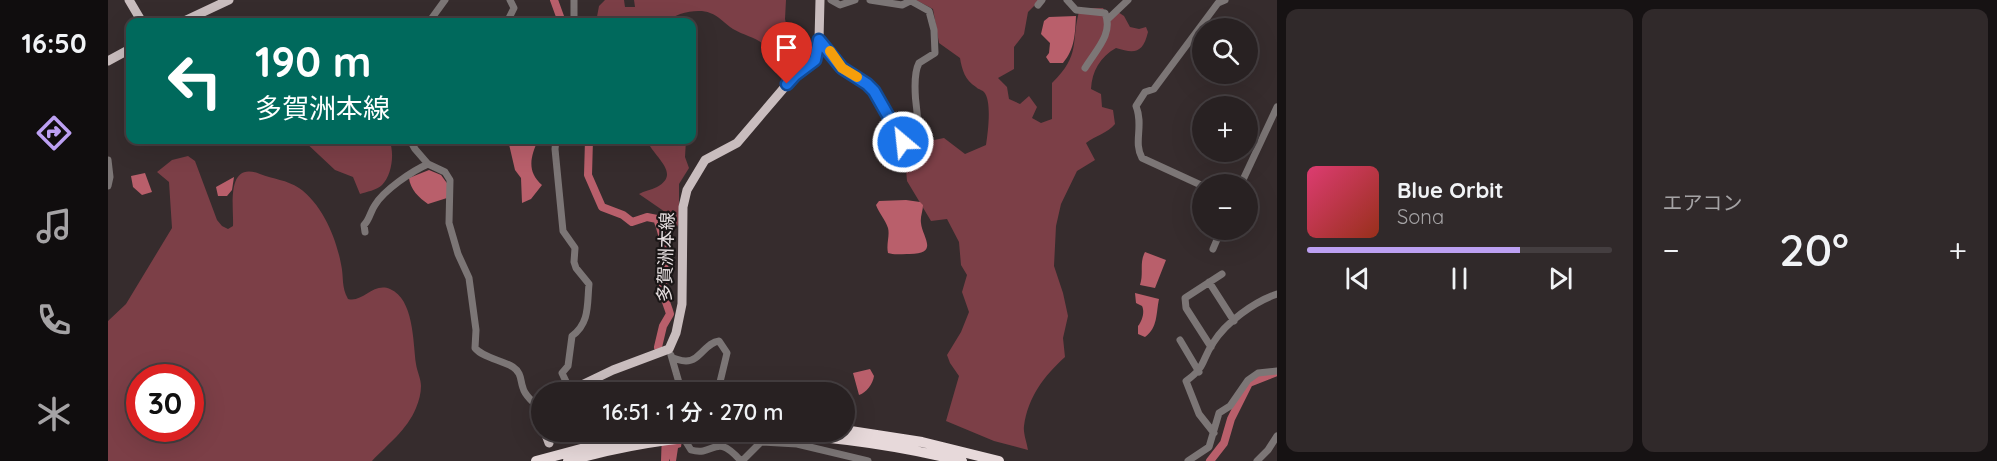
<!DOCTYPE html>
<html lang="ja">
<head>
<meta charset="utf-8">
<style>
  body { margin:0; font-family:Quicksand,"Noto Sans JP",sans-serif; background:#30292a; color:#f1f3f6; height:100vh; display:flex; flex-direction:column; font-size:22px; white-space:nowrap }
  * { box-sizing:border-box; margin:0 }
  p { font-size:20px; color:#a5a3a5 }
  .icon { flex:none; width:33px; height:33px; fill:none; stroke:currentColor; stroke-width:2; stroke-linecap:round; stroke-linejoin:round }
  .map { position:relative; flex:1; overflow:hidden }
  .side { display:flex; flex-direction:column; gap:9px; padding:9px; background:#161213; width:720px }
  .side>* { flex:none }
  .guide { position:absolute; left:18px; top:18px; width:570px; height:126px; border-radius:12px; box-shadow:0 6px 24px #0002,0 0 0 2px #443e40; background:#00695c; color:#fff; overflow:hidden }
  .fabs { position:absolute; left:1084px; top:18px; display:grid; gap:12px }
  .fabs a { display:grid; place-items:center; width:66px; height:66px; border-radius:50%; background:#282122; box-shadow:0 6px 24px #0002,0 0 0 2px #443e40; font-size:30px }
  .speed { position:absolute; left:18px; top:364px; display:flex; gap:12px; font-size:30px; font-weight:700; text-align:center }
  .speed>* { display:grid; place-content:center; width:78px; height:78px; border-radius:50%; background:#282122; box-shadow:0 6px 24px #0002,0 0 0 2px #443e40; line-height:1 }
  .speed .limit { border:9px solid #d22; background:#fff; color:#111 }
  .pin { position:absolute; display:grid; place-items:center; width:51px; height:51px; color:#fff; margin:-62px -26px; border-radius:50% 50% 50% 0; rotate:-45deg; box-shadow:0 0 6px #0007 }
  .pin .icon { rotate:45deg }
  .me { position:absolute; width:66px; margin:-33px; rotate:332deg; stroke-linejoin:round; filter:drop-shadow(0 0 4px #0008) }
  .turn { display:flex; align-items:center; gap:21px; height:126px; padding:0 30px; font-size:27px }
  .turn .icon { width:78px; height:78px; stroke-width:2.5 }
  .turn b { display:block; font-size:42px; line-height:51px }
  .big { font-size:45px; font-weight:600; line-height:1.1 }
  .side .tile { flex:1; display:flex; flex-direction:column; justify-content:center; gap:9px; min-width:0; padding:0 21px; border-radius:12px; background:#30292a }
  .song { display:flex; align-items:center; gap:18px }
  .cover { width:72px; height:72px; border-radius:9px; background:linear-gradient(135deg,hsl(340 70% 55%),hsl(10 70% 35%)) }
  .played { height:6px; border-radius:3px; background:linear-gradient(90deg,#bca0f2 70%,#443e40 70%) }
  .keys { display:flex; justify-content:space-around; direction:ltr }
  .heat { display:flex; justify-content:space-between; align-items:center; font-size:33px; direction:ltr }
  .side .tiles { flex:1; display:grid; gap:9px; grid-template-columns:repeat(2,1fr) }
  .trip { position:absolute; left:423px; top:382px; width:324px; height:60px; border-radius:30px; background:#282122; box-shadow:0 6px 24px #0002,0 0 0 2px #443e40; font-weight:600; line-height:60px; text-align:center }
  main { display:flex; flex:1; min-height:0 }
  .dock { display:flex; flex-direction:column; width:108px; justify-content:space-around; align-items:center; background:#100d0e; color:#a5a3a5 }
  .dock .icon { width:42px; height:42px }
  .dock .current { color:#bca0f2 }
  .dock b { font-size:27px; color:#f1f3f6 }
  .map>svg:first-child { display:block }
</style>
</head>
<body>
<main>
<nav class="dock">
<b>16:50</b>
<svg class="icon current" aria-label="directions" viewBox="0 0 24 24"><path d="M12 3l9 9-9 9-9-9zM9 14v-3h6M13 9l2 2-2 2"/></svg>
<svg class="icon" aria-label="music" viewBox="0 0 24 24"><path d="M9 18V5l10-2v13"/><circle cx="6" cy="18" r="3"/><circle cx="16" cy="16" r="3"/></svg>
<svg class="icon" aria-label="phone" viewBox="0 0 24 24"><path d="M5 4h4l2 5-3 2q2 4 5 5l2-3 5 2v4C11 20 4 13 5 4z"/></svg>
<svg class="icon" aria-label="climate" viewBox="0 0 24 24"><path d="M12 3v18M4 7l16 10M4 17L20 7"/></svg>
</nav>
<div class="map">
<svg width="1169" height="461" viewBox="0 0 1169 461">
  <rect width="100%" height="100%" fill="#362c2d"/>
  <!-- green -->
  <path fill="#7c3f47" fill-rule="evenodd" d="M497,0H516L517,7H527L526,0H678L677,19L680,32L681,56L675,70L668,73C658,65 664,51 655,44C647,37 635,35 625,29C617,24 611,16 602,13C591,8 566,13 559,22H488L491,6Z
    M808,0H932L920,12L916,34L906,47V69L890,78L899,87L901,99L912,104L921,96L929,107L924,118L933,123L944,119V83C974,54 962,42 972,8H995L999,15L1010,12L1016,16L1022,27L1031,29L1038,27L1040,32C1035,53 1027,54 1008,48C992,57 984,71 983,89L993,94L994,107L1005,110L1007,124C1000,133 987,136 978,143L987,160L969,171L953,204L948,226L946,266L955,293L960,316L955,338L957,357C936,376 920,397 916,426C915,433 919,443 920,450L886,441L838,421L851,376L842,363L839,355L853,332L861,312L854,292L859,275L853,265L851,242L839,219L823,221L799,181L796,144L816,138L826,140L836,138L857,154L878,145C880,132 884,101 876,92C873,89 871,90 868,87C857,80 854,70 852,58L831,43L825,9Z
    M195,140H281C287,152 284,175 274,185C269,190 258,192 252,194L245,177L227,170Z
    M539,140H578L577,157L581,168L571,184V222L569,227L560,214L531,194C536,191 543,190 549,187C574,173 545,157 539,140Z
    M80,156L87,161L109,220L114,226L120,229L125,226C126,208 117,160 152,174C165,179 179,180 191,188C214,204 228,237 233,264C236,277 233,287 240,299C255,303 265,282 282,289C306,299 305,342 308,364C309,371 313,379 313,386C313,393 311,401 308,408C299,430 280,444 264,461H0V321L18,304L64,228L61,182L49,172L64,160ZM32,378H82V429H32Z"/>
  <!-- water -->
  <path fill="#b95f6b" d="M968,16C967,34 967,49 955,63H942L938,57L941,53L942,43L933,34L936,21L941,17Z
    M400,140H430C423,156 418,171 434,185L423,199L414,203L413,178L407,170Z
    M321,170L333,175L341,186L339,198L320,204C311,198 302,189 301,178Z
    M37,173L44,192L34,195L25,187L23,176Z
    M126,177L124,190L119,196H110L108,187Z
    M798,200L812,202L815,205C815,211 812,217 813,223C814,237 833,255 799,254C792,254 786,255 780,253C778,244 782,236 780,228C777,219 771,213 768,205L771,201Z
    M1037,252L1058,260L1047,288L1032,285C1036,273 1031,263 1037,252Z
    M1027,293L1051,299C1048,313 1050,328 1037,337L1030,334V326C1034,321 1037,312 1034,306L1028,303Z
    M762,369L766,376C765,384 758,393 751,395L745,373Z
    M550,432H575L573,447L570,448L568,461H562Z"/>
  <g fill="none" stroke-linecap="round" stroke-linejoin="round">
    <!-- river -->
    <path stroke="#b95f6b" stroke-width="8" d="M446,0L454,22
      M481,140L480,175L494,207L515,215L524,222L539,217L549,219C559,243 557,262 555,286C554,295 560,306 562,314L555,326L550,347
      M557,461L558,432
      M1102,461L1116,443L1123,419L1141,383L1169,372"/>
    <!-- minor -->
    <path stroke="#7c7676" stroke-width="7" d="M466,0V22
      M723,0L732,5L747,0
      M762,0L794,5L804,0
      M959,0L968,10L997,13C1006,34 987,51 977,68
      M930,5L934,0
      M1000,19L1020,0
      M321,22L337,0
      M399,22L406,8L402,0
      M711,40L734,68L759,84L766,91L795,142L813,136C809,118 803,78 811,63L827,53L826,30L821,11L803,1
      M302,140L307,149L320,164L337,172L342,180L341,223L350,254L361,278L368,330L367,348C375,358 394,360 405,367C414,373 412,380 415,388C417,396 427,404 434,410
      M448,140L447,149L455,231L467,248L466,262L468,268L481,284C479,304 482,323 464,336L460,366L454,373L462,390
      M0,160L2,177L0,186
      M1133,184L1169,107
      M1095,186L1034,158C1025,142 1036,126 1028,106L1037,92L1046,89L1110,3L1117,0
      M257,232L256,225C262,219 262,212 267,205C276,190 304,171 320,164
      M1105,249L1113,230
      M1101,282L1126,321
      M1072,340L1091,372
      M1103,347L1078,308L1077,298L1114,274
      M563,355L574,393
      M564,358C569,359 573,361 578,361C592,361 598,342 611,341L619,353L612,382L613,393
      M578,432V442L583,450C608,457 606,431 633,461
      M1106,433L1091,414L1078,381C1098,367 1093,361 1105,343C1118,322 1146,302 1169,294
      M634,461L653,442L689,444L760,461
      M1080,461L1101,447L1111,413L1122,406L1140,380L1150,373L1169,371
      M1149,461L1160,450L1169,436"/>
    <!-- major -->
    <path stroke="#c9bdbe" stroke-width="9" d="M21,0L34,22
      M74,22L121,0
      M0,61L22,49
      M457,393L505,370L561,349L568,333L574,304L575,207L579,190L597,160L629,143L687,75L707,60L711,40L712,0
      M437,432L441,443"/>
    <!-- highway -->
    <path stroke="#e7d9da" stroke-width="10" d="M736,430L814,442L891,461
      M428,461L499,442L553,432
      M460,461C596,422 719,429 854,461"/>
  </g>
  <g fill="none" stroke-linecap="round" stroke-linejoin="round">
    <!-- route casing -->
    <g stroke="#114b97" stroke-width="15">
      <path id="route" d="M679,84L687,75L707,60L711,40L734,68L759,84L766,91L795,142"/>
    </g>
    <!-- route -->
    <use href="#route" stroke="#1a73e8" stroke-width="10"/>
    <!-- slow -->
    <path stroke="#f59e0b" stroke-width="10" d="M722,51L734,68L749,77"/>
  </g>
  <g text-anchor="middle" stroke-width="4.5" stroke-linejoin="round" paint-order="stroke">
    <!-- street labels -->
    <g font-size="18" fill="#e7e0e1" stroke="#1a1616">
      <text transform="translate(558 257) rotate(-88)" y="6">多賀洲本線</text>
    </g>
  </g>
</svg>
<div class="fabs">
<a><svg class="icon" aria-label="search" viewBox="0 0 24 24"><circle cx="10" cy="10" r="6"/><path d="M15 15l6 6"/></svg></a>
<a>+</a>
<a>−</a>
</div>
<div class="speed"><div class="limit">30</div></div>
<div class="pin" style="left:679px;top:84px;background:#d93025"><svg class="icon" aria-label="arrive" viewBox="0 0 24 24"><path d="M6 21V4h12l-3 4 3 4H6"/></svg></div>
<svg class="me" style="left:795px;top:142px" viewBox="-20 -20 40 40"><circle r="17" fill="#1a73e8" stroke="#fff" stroke-width="3"/><path d="M0-11L8 9 0 5-8 9z" fill="#fff"/></svg>
<div class="trip">16:51 · 1 分 · 270 m</div>
<div class="guide">
<div class="turn"><svg class="icon" aria-label="left" viewBox="0 0 24 24"><path d="M17 20v-9H6M10 6l-5 5 5 5"/></svg><div><b>190 m</b>多賀洲本線</div></div>
</div>
</div>
<section class="side">
<div class="tiles">
<div class="tile">
<div class="song"><i class="cover"></i><div><b>Blue Orbit</b><p>Sona</p></div></div>
<div class="played"></div>
<div class="keys"><svg class="icon" aria-label="previous" viewBox="0 0 24 24"><path d="M18 5L8 12l10 7zM5 5v14"/></svg><svg class="icon" aria-label="pause" viewBox="0 0 24 24"><path d="M8 5v14M16 5v14"/></svg><svg class="icon" aria-label="next" viewBox="0 0 24 24"><path d="M6 5l10 7-10 7zM19 5v14"/></svg></div>
</div>
<div class="tile"><p>エアコン</p>
<div class="heat"><a>−</a><b class="big">20°</b><a>+</a></div>
</div>
</div>
</section>
</main>
</body>
</html>
